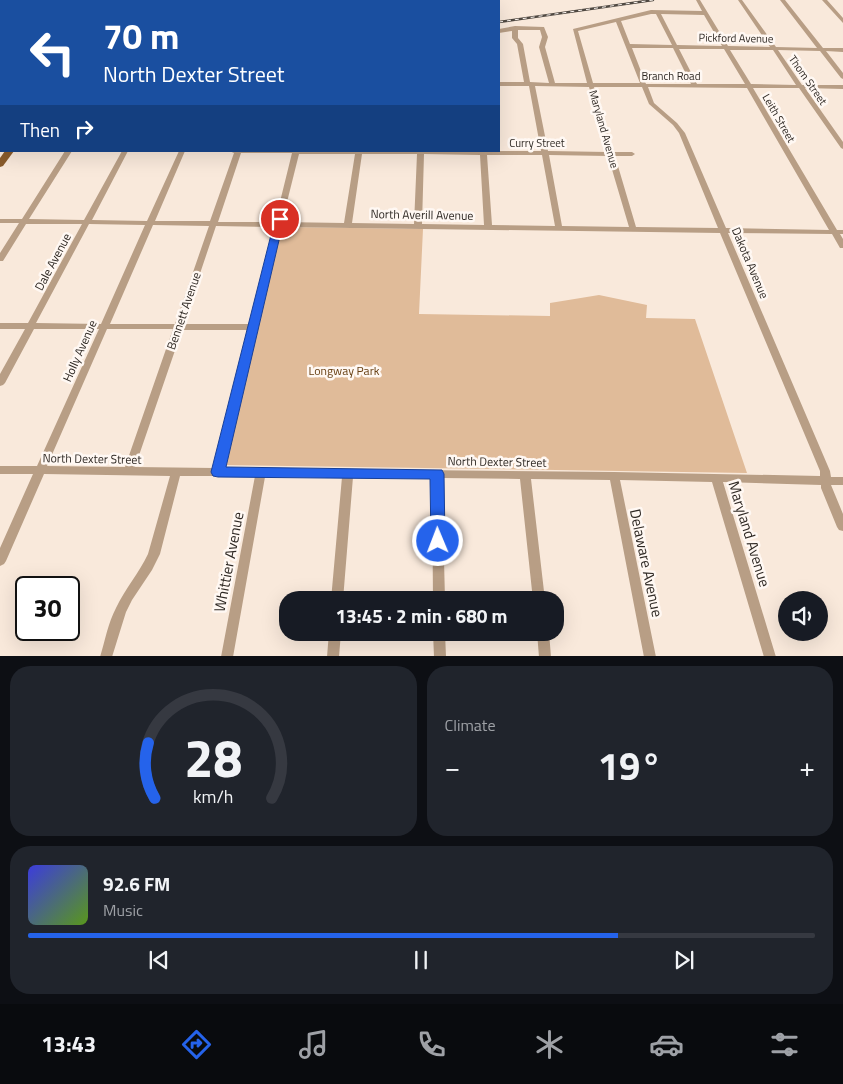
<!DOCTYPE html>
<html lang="en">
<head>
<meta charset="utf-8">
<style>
  body { margin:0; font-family:"Titillium Web",sans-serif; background:#20242c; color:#f1f3f6; height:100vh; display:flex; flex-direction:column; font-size:19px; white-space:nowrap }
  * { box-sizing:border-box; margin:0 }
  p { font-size:16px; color:#9ea1a6 }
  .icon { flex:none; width:28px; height:28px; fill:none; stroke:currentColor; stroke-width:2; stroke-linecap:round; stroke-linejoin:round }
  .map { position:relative; height:656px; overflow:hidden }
  .panel { display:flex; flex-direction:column; gap:10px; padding:10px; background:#0d0f14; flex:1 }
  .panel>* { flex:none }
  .top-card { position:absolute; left:0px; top:0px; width:500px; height:152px; box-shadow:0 5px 20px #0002; background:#1a4fa0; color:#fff; overflow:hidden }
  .fabs { position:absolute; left:778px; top:591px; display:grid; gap:10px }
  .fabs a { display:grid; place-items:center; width:50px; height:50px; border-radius:50%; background:#171b24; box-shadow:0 5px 20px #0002; font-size:25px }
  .speed { position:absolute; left:15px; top:576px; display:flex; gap:10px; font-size:25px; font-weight:700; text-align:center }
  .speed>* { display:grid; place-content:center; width:65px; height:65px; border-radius:50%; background:#171b24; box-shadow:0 5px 20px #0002; line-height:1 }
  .speed .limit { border:2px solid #111; border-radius:8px; background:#fff; color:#111 }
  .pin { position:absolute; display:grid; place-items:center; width:42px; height:42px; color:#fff; margin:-21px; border:2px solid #fff; border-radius:50%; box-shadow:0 1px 5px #0007 }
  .me { position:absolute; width:55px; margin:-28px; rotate:359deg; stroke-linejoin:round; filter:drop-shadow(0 0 4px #0008) }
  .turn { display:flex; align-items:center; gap:18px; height:105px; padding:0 20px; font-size:22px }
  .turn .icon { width:65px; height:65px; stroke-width:2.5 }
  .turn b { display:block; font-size:35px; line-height:42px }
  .then { display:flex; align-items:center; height:48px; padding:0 20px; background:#0003; gap:10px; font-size:19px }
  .big { font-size:38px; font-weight:700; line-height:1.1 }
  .panel .widget { flex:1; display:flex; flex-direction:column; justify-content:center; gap:8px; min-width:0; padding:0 18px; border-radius:20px; background:#20242c }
  .panel .dial { align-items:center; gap:0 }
  .dial svg { height:130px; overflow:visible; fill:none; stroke:#363941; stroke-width:7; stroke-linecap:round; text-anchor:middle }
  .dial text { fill:#f1f3f6; stroke:none }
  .song { display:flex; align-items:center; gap:15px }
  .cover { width:60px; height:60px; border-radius:8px; background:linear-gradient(135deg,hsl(240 70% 55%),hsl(90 70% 35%)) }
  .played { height:5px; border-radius:2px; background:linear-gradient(90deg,#2563eb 75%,#363941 75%) }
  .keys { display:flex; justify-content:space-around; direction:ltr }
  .heat { display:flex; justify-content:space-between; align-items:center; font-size:28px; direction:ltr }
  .panel .tiles { flex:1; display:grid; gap:10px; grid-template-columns:1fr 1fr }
  .widget:last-child { grid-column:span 2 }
  .trip { position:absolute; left:279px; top:591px; width:285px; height:50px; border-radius:20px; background:#171b24; box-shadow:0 5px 20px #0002; font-weight:700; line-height:50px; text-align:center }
  .menu { display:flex; height:80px; justify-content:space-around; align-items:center; background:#090b0e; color:#9ea1a6 }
  .menu .icon { width:35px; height:35px }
  .menu .active { color:#2563eb }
  .menu b { font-size:22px; color:#f1f3f6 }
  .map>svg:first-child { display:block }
</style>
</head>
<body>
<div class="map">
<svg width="843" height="657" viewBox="0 0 843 657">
  <rect width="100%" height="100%" fill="#f9e9db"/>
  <!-- green -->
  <path fill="#e0bb99" d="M281,227L423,229L419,314L550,316V303L599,295L647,305L646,318L695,319L747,473L225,465Z"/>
  <!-- building -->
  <path fill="#8a5414" stroke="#613b0e" d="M135,0H157V1H134Z
    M181,0H199L198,1H180Z"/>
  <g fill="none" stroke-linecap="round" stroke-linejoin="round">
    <!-- minor -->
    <path fill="#b89e85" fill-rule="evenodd" d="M362,0H366V1H362Z
      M696,0H700L728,46L770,47L738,0H742L776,47L817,48L780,0H785L823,48H843V52L826,51L843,73V79L841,78L820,51L778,50L802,85H843V89L805,88L843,142V149L841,148L799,88H753L837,230H843V234H840L843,239V248H840L832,234L728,233L830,471L831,477H843V485H831L843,514V531L839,530L837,527L821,488V485L723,482L776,657H764L712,482L620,480L656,657H644L610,480L531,479L545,600H533L520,479L442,478L445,600H433L432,478L353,477L343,600H331L342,477H265L233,657H221L255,476H180L160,554L152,570L132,600L126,612L112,657H100C105,641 108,623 116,608C125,589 139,573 148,554L170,476L44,474L6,561L4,564L0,566V548L33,474H0V466H37L99,329H34L5,383L3,385L0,386V374L25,329H0V323H28L82,224H26L3,261H0V253L19,223H0V219H22L65,151H72L29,219L84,220L122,151H128L92,220L147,221L179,151H185L155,221H210L234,153L229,151H541L529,86H499V82H524L517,44L512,38V31L499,33V29L515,26L544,27L548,37L545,47L555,83H587L573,29L651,10L702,11ZM651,14H656L672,45L630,44L621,21ZM661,14L704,15L722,46L677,45ZM616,22L640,83H593L578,31ZM518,30H540L542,37L539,47L549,83L530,82L523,44L518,38ZM632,48H673L691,84H646ZM679,49H724L745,84H697ZM730,50H773L796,85L751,84ZM535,86L589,87L607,152L548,151ZM594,87H642L649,104L673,125L679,133L718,228L636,227L615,156H632L635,154L632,152H614ZM648,87L747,88L829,230L726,228L685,133L677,123L654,103ZM241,153H292L275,222H218ZM299,154H355L344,223L282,222ZM362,154H417L414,224L352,223ZM424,154L480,155L484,225L422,224ZM487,155H542L555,226L492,225ZM549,155L608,156L629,227L562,226ZM89,224L145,225L101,324L36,323ZM153,225L209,226L175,324H110ZM216,226L274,227L250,324H183ZM281,227L720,233L820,471V476L614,472L224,468ZM107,329H173L125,467L47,466ZM182,330H248L214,468L135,467Z
      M822,0H827L843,18V23Z
      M329,632H341L339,657H327Z
      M433,632H445L446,657H434Z
      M537,632H549L551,657H539Z"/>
    <!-- major -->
    <path fill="#895b2b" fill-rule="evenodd" d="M5,151H14L3,166L0,167V158Z"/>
    <!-- rail casing -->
    <g stroke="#4f4841" stroke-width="2.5">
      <path id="rail" d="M499,22L653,0"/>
    </g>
    <!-- rail -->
    <use href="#rail" stroke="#fff8f3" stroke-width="1" stroke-dasharray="4" stroke-linecap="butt"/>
  </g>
  <!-- route -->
  <path fill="#2563eb" stroke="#184099" d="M280,216L284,219L226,467L442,470L444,474L445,541L443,545L438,547L433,545L431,541L430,479L218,477L213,476L211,472L275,219Z"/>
  <g text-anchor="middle" stroke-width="5" stroke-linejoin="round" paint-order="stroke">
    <!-- far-street labels -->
    <g font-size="11" fill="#2f2924" stroke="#fff8f3">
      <text transform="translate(736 38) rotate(1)" y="4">Pickford Avenue</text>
      <text x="671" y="80">Branch Road</text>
      <text transform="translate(808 80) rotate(55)" y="4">Thom Street</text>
      <text transform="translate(779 118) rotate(60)" y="4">Leith Street</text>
      <text transform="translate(604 129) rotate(74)" y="4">Maryland Avenue</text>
      <text x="537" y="147">Curry Street</text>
    </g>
    <!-- street labels -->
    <g font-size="12" fill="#2f2924" stroke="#fff8f3">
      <text transform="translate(422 215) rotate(1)" y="4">North Averill Avenue</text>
      <text transform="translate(53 262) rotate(-62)" y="4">Dale Avenue</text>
      <text transform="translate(750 263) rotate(67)" y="4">Dakota Avenue</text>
      <text transform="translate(184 311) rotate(-71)" y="4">Bennett Avenue</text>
      <text transform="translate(80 351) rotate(-66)" y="4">Holly Avenue</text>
      <text transform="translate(92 459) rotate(1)" y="4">North Dexter Street</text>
      <text transform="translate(497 462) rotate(1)" y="4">North Dexter Street</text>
    </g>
    <!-- park labels -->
    <g font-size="12" fill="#684014" stroke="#fff8f3">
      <text x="344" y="375">Longway Park</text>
    </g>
    <!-- near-street labels -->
    <g font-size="15" fill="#2f2924" stroke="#fff8f3">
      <text transform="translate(749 534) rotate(73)" y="5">Maryland Avenue</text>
      <text transform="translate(229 562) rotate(-79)" y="5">Whittier Avenue</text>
      <text transform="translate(646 563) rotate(78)" y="5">Delaware Avenue</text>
    </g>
  </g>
</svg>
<div class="fabs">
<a><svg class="icon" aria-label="sound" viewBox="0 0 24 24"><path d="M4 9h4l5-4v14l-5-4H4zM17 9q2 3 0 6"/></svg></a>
</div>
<div class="speed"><div class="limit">30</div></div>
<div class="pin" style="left:280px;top:219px;background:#d93025"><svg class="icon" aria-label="arrive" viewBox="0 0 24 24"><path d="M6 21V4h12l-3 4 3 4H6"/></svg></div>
<svg class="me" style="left:438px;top:541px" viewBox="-20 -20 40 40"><circle r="17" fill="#2563eb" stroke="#fff" stroke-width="3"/><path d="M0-11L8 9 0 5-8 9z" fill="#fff"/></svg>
<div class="trip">13:45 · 2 min · 680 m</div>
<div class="top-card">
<div class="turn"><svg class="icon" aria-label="left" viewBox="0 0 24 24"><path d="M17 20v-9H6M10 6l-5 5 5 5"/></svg><div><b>70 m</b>North Dexter Street</div></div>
<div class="then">Then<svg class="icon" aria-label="right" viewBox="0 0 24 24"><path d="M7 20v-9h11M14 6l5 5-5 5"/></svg></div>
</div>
</div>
<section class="panel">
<div class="tiles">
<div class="widget dial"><svg viewBox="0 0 100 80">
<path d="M14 69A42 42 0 1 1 86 69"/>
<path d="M14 69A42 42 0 0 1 10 35" stroke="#2563eb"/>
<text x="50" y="56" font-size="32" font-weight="700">28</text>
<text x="50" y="72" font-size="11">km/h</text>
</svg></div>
<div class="widget"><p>Climate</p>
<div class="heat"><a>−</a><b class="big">19°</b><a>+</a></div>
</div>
<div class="widget">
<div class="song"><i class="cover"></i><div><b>92.6 FM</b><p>Music</p></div></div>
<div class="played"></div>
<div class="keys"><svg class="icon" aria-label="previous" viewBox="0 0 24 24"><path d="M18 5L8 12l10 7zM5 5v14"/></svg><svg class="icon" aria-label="pause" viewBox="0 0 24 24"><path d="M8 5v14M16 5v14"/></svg><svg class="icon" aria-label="next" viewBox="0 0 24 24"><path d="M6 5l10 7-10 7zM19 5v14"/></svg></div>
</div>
</div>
</section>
<nav class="menu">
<b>13:43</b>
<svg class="icon active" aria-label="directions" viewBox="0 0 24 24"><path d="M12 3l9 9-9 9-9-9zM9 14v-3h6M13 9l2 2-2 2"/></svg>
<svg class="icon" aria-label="music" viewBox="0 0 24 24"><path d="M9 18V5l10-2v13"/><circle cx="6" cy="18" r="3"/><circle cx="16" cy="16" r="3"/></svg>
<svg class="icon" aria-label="phone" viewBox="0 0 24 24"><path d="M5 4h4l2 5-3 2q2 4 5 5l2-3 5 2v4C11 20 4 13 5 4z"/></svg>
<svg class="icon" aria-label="climate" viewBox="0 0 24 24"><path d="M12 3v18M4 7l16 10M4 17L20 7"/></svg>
<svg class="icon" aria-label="car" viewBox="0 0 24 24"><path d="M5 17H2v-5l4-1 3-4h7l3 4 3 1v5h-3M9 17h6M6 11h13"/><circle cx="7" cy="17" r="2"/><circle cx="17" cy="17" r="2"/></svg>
<svg class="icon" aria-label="filters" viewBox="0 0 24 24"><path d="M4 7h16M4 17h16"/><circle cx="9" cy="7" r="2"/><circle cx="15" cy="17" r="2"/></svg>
</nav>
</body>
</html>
